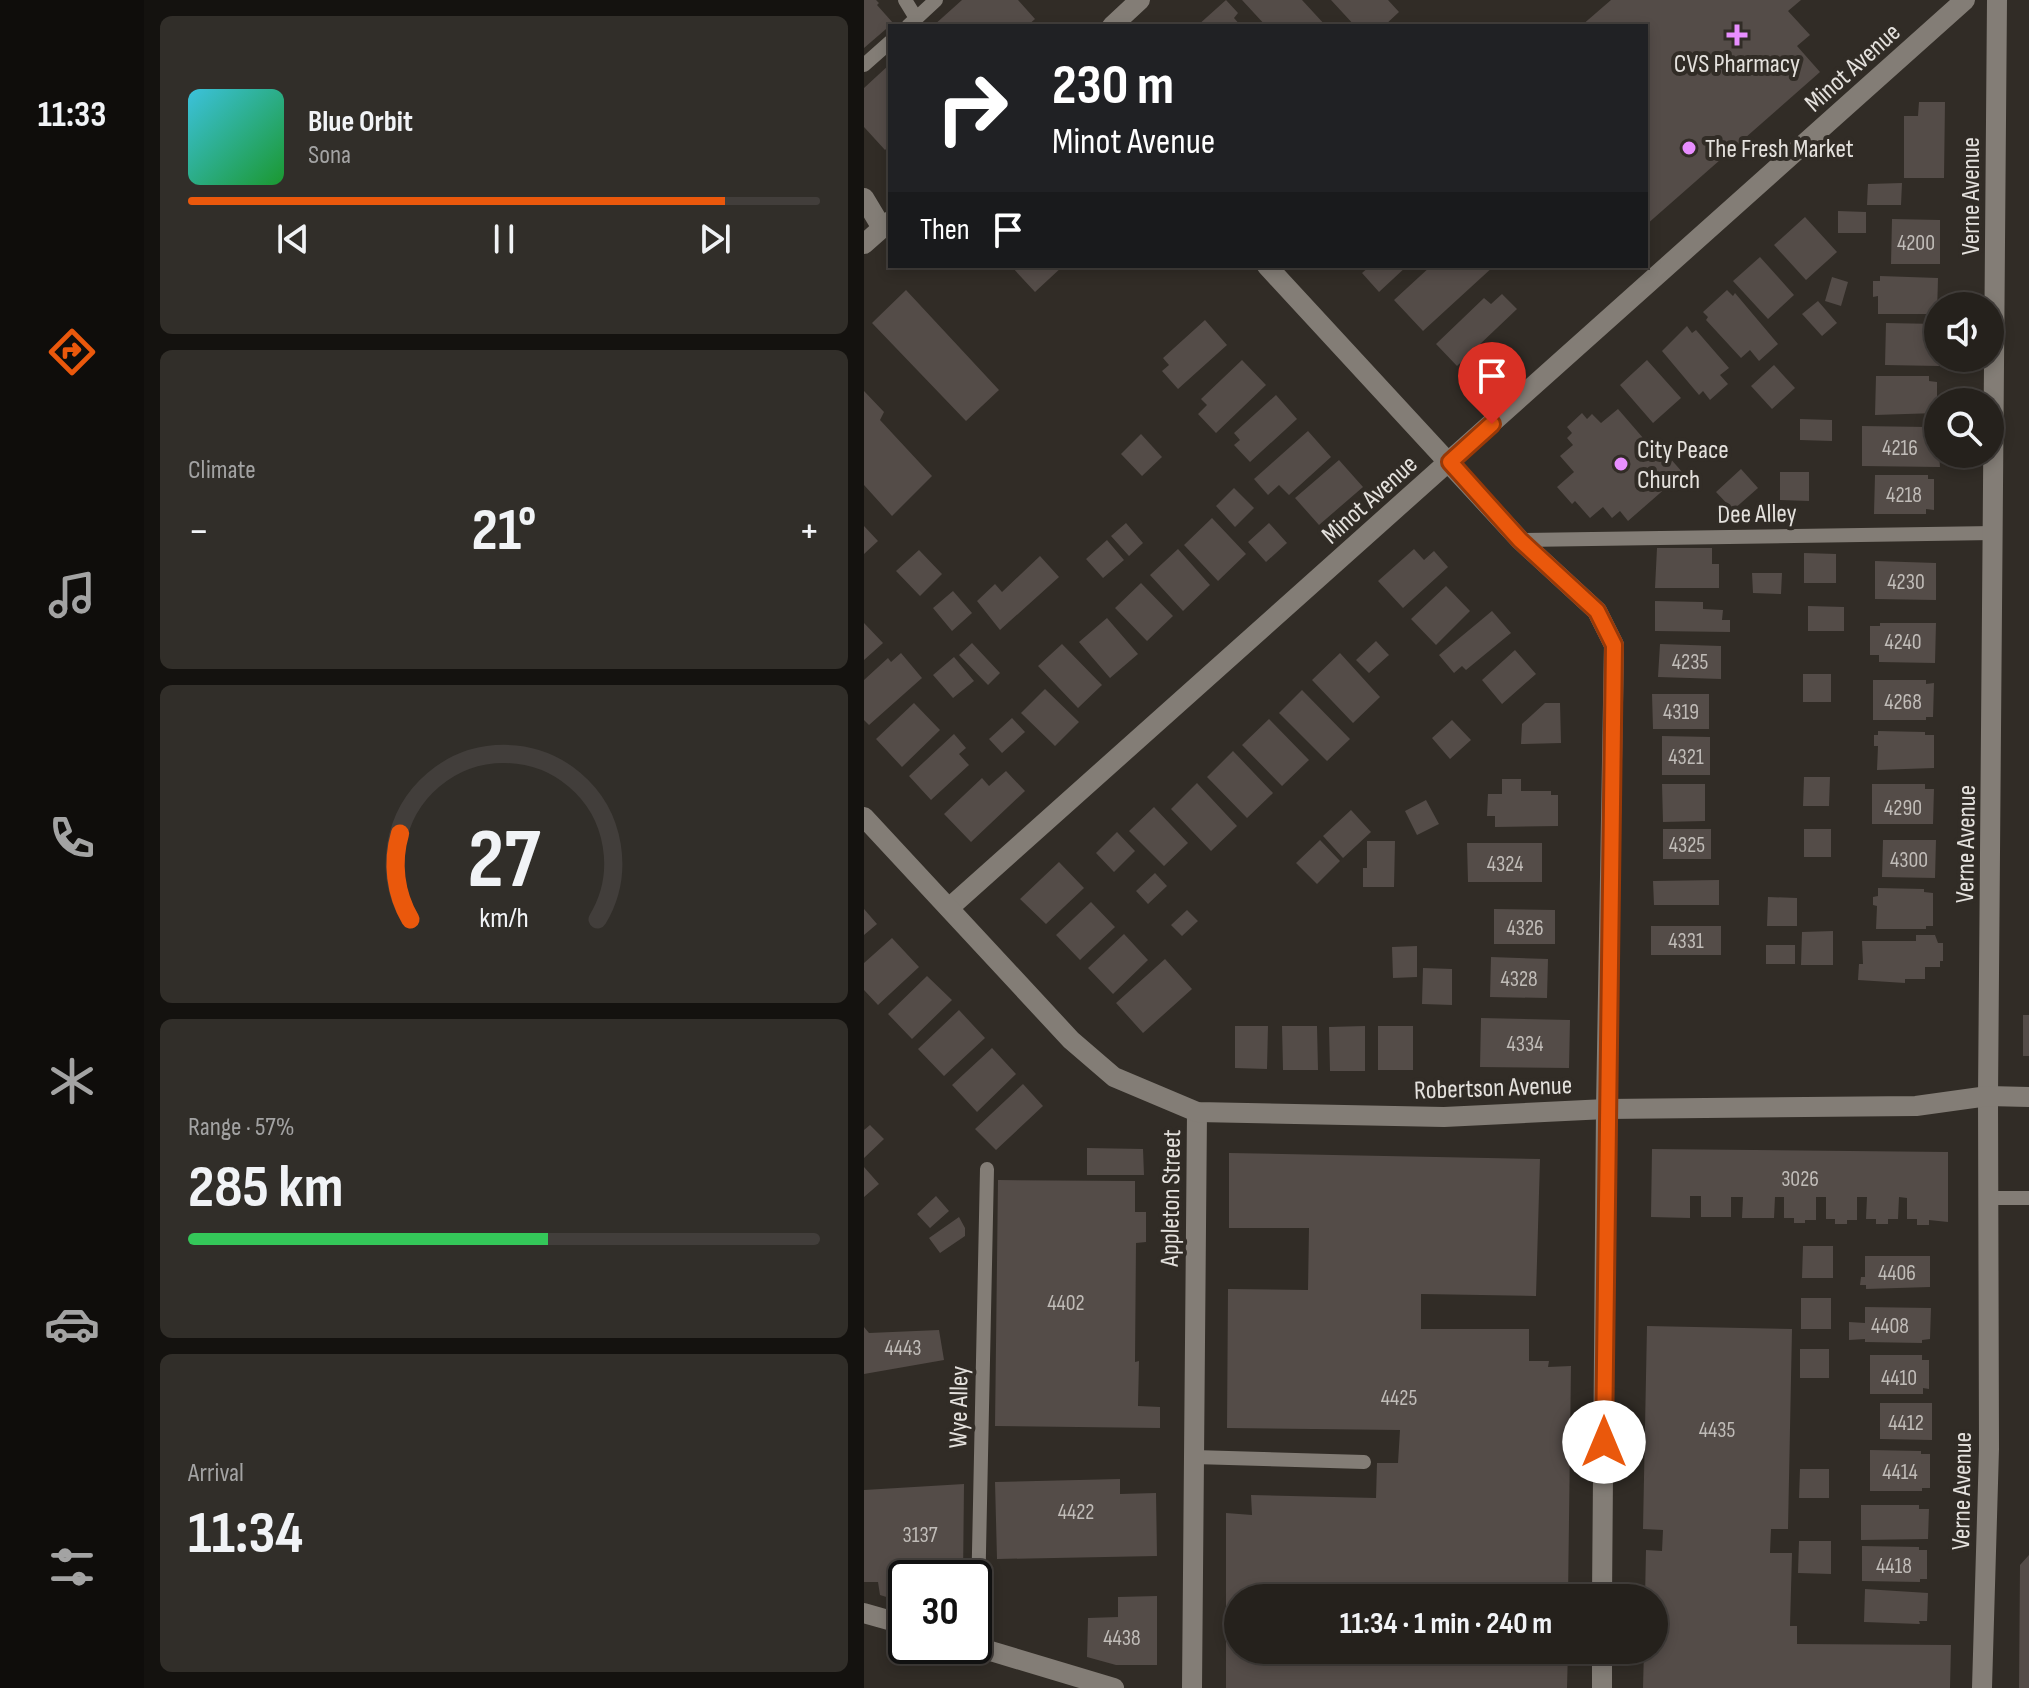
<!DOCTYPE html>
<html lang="en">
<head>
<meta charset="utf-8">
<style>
  body { margin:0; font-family:"Sofia Sans Condensed",sans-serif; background:#312e29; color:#f1f3f6; height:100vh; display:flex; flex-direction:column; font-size:30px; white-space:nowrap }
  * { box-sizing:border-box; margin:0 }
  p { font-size:26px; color:#a3a3a3 }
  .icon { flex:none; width:44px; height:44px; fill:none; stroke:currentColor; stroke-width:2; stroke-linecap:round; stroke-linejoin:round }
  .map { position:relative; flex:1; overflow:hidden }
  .drawer { display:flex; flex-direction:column; gap:16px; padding:16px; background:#14120f; width:720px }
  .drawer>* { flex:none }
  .guide { position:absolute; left:24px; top:24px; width:760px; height:244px; border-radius:0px; box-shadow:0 4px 12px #0003,0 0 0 2px #423e3b; background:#202124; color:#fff; overflow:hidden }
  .fabs { position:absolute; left:1060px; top:292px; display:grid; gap:16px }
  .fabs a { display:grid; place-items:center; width:80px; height:80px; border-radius:50%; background:#25211c; box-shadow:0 4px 12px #0003,0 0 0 2px #423e3b; font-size:40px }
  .speed { position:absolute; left:24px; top:1560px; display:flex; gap:16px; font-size:40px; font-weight:700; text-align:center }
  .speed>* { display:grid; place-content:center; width:104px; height:104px; border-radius:50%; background:#25211c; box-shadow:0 4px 12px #0003,0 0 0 2px #423e3b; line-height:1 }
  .speed .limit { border:4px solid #111; border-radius:12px; background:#fff; color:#111 }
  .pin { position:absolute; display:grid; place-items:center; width:68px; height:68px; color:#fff; margin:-82px -34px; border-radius:50% 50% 50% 0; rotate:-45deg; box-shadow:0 0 8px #0007 }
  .pin .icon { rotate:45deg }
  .me { position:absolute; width:88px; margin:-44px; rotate:0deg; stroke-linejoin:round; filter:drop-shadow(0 0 6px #0008) }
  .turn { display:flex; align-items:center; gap:28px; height:168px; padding:0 32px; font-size:36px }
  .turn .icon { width:104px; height:104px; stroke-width:2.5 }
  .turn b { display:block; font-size:56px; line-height:68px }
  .then { display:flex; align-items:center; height:76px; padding:0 32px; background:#0003; gap:16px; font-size:30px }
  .big { font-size:60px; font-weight:700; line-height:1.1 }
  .drawer .tile { flex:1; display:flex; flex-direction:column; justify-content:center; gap:12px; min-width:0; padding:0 28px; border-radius:12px; background:#312e29 }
  .drawer .dial { align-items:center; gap:0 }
  .dial svg { height:208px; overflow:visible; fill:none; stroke:#423e3b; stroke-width:7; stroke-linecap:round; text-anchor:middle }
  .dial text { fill:#f1f3f6; stroke:none }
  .song { display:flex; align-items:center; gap:24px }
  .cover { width:96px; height:96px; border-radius:12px; background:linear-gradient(135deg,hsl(190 70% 55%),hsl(130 70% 35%)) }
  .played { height:8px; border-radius:4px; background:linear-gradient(90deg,#ea580c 85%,#423e3b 85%) }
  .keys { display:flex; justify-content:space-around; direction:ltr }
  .heat { display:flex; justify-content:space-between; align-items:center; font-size:44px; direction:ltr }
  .charge { height:12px; border-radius:6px; background:linear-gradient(90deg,#34c759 57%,#423e3b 0) }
  .trip { position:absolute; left:360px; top:1584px; width:444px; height:80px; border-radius:40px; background:#25211c; box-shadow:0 4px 12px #0003,0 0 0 2px #423e3b; font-weight:700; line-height:80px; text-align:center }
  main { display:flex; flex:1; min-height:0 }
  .dock { display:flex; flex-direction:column; width:144px; justify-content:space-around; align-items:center; background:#0f0d0b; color:#a3a3a3 }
  .dock .icon { width:56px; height:56px }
  .dock .active { color:#ea580c }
  .dock b { font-size:36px; color:#f1f3f6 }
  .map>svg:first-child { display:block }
</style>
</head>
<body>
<main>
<nav class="dock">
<b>11:33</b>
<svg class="icon active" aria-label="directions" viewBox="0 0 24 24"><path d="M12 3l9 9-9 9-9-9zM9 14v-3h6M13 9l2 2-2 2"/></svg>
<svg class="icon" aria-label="music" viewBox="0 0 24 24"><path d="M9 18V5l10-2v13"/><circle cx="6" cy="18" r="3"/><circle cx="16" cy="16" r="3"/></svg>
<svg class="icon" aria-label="phone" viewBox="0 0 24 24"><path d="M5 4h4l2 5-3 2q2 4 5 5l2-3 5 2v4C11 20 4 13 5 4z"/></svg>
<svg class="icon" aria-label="climate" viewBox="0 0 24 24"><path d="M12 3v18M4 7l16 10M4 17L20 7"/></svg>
<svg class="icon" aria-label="car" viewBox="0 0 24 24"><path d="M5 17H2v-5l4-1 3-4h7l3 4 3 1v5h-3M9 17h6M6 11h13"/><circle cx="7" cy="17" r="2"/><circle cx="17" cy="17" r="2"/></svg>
<svg class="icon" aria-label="filters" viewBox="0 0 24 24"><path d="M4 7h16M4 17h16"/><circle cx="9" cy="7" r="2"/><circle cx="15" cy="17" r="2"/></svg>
</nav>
<section class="drawer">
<div class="tile">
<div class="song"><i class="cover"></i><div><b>Blue Orbit</b><p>Sona</p></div></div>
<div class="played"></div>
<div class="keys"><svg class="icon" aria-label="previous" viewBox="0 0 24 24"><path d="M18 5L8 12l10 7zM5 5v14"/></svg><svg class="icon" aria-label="pause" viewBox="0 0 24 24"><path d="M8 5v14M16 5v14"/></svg><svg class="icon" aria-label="next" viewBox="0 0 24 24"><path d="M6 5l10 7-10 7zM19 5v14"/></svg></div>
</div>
<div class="tile"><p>Climate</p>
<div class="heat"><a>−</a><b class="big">21°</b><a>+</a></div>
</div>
<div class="tile dial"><svg viewBox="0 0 100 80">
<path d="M14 69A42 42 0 1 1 86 69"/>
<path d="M14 69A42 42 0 0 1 10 36" stroke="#ea580c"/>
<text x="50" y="56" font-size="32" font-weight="700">27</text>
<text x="50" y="72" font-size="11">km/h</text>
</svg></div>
<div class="tile"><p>Range · 57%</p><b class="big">285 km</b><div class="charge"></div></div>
<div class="tile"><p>Arrival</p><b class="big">11:34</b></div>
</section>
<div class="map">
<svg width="1165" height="1688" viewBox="0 0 1165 1688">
  <rect width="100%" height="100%" fill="#312c26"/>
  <!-- building -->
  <path fill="#544c48" d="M0,0H12L15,3L13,5L29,23L0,48Z
    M98,0H154L171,19L163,26H69Z
    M362,0L374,13L370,18L377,26H333Z
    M378,0H438L462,26H402Z
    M467,0H524L535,12L520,26H491Z
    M747,0H937L924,11L946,35L933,46L956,72L782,225V26H717Z
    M26,64V145L21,150L0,127V88Z
    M1055,102H1081L1080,178H1040V116H1054Z
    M1038,183L1037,205H1003L1004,184Z
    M974,211L1002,212V233H974Z
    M941,217L973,252L942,280L910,245Z
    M1028,219L1076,220V264H1027Z
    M896,257L930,295L904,319L869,281Z
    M147,266H199L171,292Z
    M506,266H543L515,292L498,273Z
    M567,266H630L559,331L530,300Z
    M1016,276L1074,278L1073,314H1014V296L1009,297V281H1016Z
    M968,277L984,282L977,306L961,301Z
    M42,290L135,390L102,421L8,323Z
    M863,290L869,296L871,293L914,344L895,361L886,350L877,358L842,320L844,317L839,312Z
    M638,294L653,309L593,366L572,344L620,298L627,304Z
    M954,301L973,323L958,336L938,314Z
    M341,320L363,345L314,389L298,371L305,365L299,358Z
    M1022,323L1074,324L1075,366L1021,365Z
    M823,326L828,333L832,330L865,368L856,375L864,384L846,400L839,391L835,395L798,351Z
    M378,360L402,385L352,433L334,414L343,405L337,399Z
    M783,360L817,398L789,423L756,385Z
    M910,365L931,388L908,409L887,386Z
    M1012,376H1065V381L1073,382V413L1011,415Z
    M0,391L20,412L16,420L68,476L28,516L0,485Z
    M412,395L433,419L386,462L370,445L376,440L370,433Z
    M754,409L786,446L791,441L819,473L764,521L756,511L748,518L739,507L726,518L711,501L708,504L693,487L710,472L696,456L709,445L703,438L708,433L703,427L718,413L723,419L728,414L737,423Z
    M936,419L968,420V441L936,440Z
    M998,426L1063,427V440H1074L1076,467L998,466Z
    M444,431L467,457L425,495L415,485L404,495L390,479Z
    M277,434L298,457L278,476L257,454Z
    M475,460L499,487L455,525L431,498Z
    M877,469L894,488L869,510L852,492Z
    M916,472H945V501L916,500Z
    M1011,475H1064V479H1070V510L1062,509V514H1010Z
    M370,488L390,508L371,527L352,506Z
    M348,518L382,554L354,581L320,545Z
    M262,523L279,543L265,556L247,536Z
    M405,523L423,543L402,562L384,542Z
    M0,526L14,541L0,554Z
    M243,540L260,560L239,578L222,559Z
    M793,548H848V564H855V588H791Z
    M314,549L346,585L319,611L286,575Z
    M550,549L560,560L570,551L584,567L539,608L514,581Z
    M55,550L78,574L56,596L32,571Z
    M940,553L972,554V583H940Z
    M176,556L195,577L136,630L113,601L131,584L138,592Z
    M1011,561L1072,563V600L1011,599Z
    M888,573H918L917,594L889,593Z
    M277,583L309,616L283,641L251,608Z
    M582,586L606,611L572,645L547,619Z
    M89,591L108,613L88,631L69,608Z
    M791,601L839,602V609L859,610L858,620H866V632L791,631Z
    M944,606L980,607V631H944Z
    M628,611L647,633L602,670L598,666L590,673L575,655Z
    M243,618L274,654L246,678L215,642Z
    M0,623L19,643L0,660Z
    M1016,623H1072L1071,663L1015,662V655H1006V626H1016Z
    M512,641L525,655L505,673L492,660Z
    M108,643L136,673L124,685L95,655Z
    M198,644L238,685L214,708L174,666Z
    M796,644L857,646V679L794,677Z
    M651,650L672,674L638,704L618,680Z
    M37,653L58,678L5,725L0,720V680L24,658L27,662Z
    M476,653L516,697L489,723L448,680Z
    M90,657L110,681L89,698L69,675Z
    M939,674H967V702H939Z
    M1009,680H1062V684L1070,683L1069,717H1062V720H1009Z
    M181,689L215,722L191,746L157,713Z
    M438,690L486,739L463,761L415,713Z
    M788,694H845V729H789Z
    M50,703L76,730L38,767L12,739Z
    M681,703H696L697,743L657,744L658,724Z
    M148,718L161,732L138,753L125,739Z
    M405,719L445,760L418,786L378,745Z
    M588,720L607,740L586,759L568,738Z
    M1014,731L1061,732V735H1070V768L1013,770L1014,746H1010V735H1014Z
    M90,734L102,748L95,754L105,765L67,800L45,776Z
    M798,736L846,737V775H798Z
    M369,751L409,793L383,818L343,777Z
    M142,771L161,791L107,842L80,814L118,778L125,786Z
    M940,777H966L965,806H939Z
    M638,779H657V791H687V795H694V826L631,827V816H623L624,794H638Z
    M333,783L373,826L347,851L307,809Z
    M798,784H841V821L799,822Z
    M1008,784H1061V789H1070L1069,824H1008Z
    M562,800L575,824L553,835L541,811Z
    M290,807L324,843L300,866L265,831Z
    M487,810L507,832L479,858L459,836Z
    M799,829H847V859H799Z
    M940,829H967V857H940Z
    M253,832L271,851L250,872L232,853Z
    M456,840L476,861L453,884L432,863Z
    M1019,840H1072L1071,878L1018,877Z
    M503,841H531L530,887H499V868H503Z
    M603,843H678V882H604Z
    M195,862L220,888L182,924L156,899Z
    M291,873L303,886L284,904L272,891Z
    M855,880V905H790L789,881Z
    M1014,888L1060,889V892L1069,893V926H1062V929H1012L1013,906L1009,905V897L1014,896Z
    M904,897L933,898V926H903Z
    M227,902L251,927L216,960L192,935Z
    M0,909L13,924L0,935Z
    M630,909L691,910V944H630Z
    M323,910L334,921L318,936L307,925Z
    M787,926H857V955H787Z
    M969,931V965H937L938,932Z
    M260,934L284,960L249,994L224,968Z
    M1052,935H1071L1074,943H1079V961H1076V967H1061V979H1041V983L994,980L995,964H999L998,941H1052Z
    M28,938L55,967L14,1005L0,990V963Z
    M902,945H931V964H902Z
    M553,946V977L529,978L528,947Z
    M627,957L684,959L683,998L626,997Z
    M301,959L328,989L279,1033L252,1003Z
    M559,968L588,969V1005L558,1004Z
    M63,976L88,1000L48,1039L24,1014Z
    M95,1010L121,1038L80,1076L54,1049Z
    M1159,1015H1165V1056H1159Z
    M617,1018L706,1020L705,1068L616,1067Z
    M371,1026H404L403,1069L371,1068Z
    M418,1026H453L454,1070H419Z
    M501,1026V1071H466L465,1027Z
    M514,1026H549V1070H514Z
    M128,1048L152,1074L113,1112L88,1085Z
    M159,1084L179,1106L132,1150L111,1129Z
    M6,1125L20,1139L0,1158V1130Z
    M223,1148L279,1149L280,1175H223Z
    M788,1149L1084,1152V1222L1065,1220V1225H1053V1219H1043V1198L1035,1197L1034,1219H1024V1224H1012V1219H1002L1003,1197H993V1220H983V1224H971V1219H962V1197H952V1220H941V1223H930V1218H920V1197H911L910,1218H878L879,1197H867V1217H837V1196H826V1218L787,1217Z
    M365,1153L676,1159L672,1296L557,1294V1329H665V1361H685L684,1367L707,1366L704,1598H374V1650H704L703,1688H362V1513L388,1515L387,1495L512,1498L513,1463H534L536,1430L363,1428L364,1289L444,1290L445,1228H365Z
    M0,1167L15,1184L0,1197Z
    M134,1180L271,1181V1212H282V1242L272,1243L271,1362L275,1361L274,1406L296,1407V1428L131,1426Z
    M72,1196L85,1211L66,1228L53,1214Z
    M95,1217L101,1228V1236L76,1253L65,1238Z
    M939,1246H969V1278H938Z
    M1001,1256H1066V1287L1002,1289V1285H996L997,1277H1001Z
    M937,1298H967V1329H937Z
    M1001,1307L1067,1308L1066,1339L1058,1340V1343L1001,1342V1339L985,1340V1322L1001,1323Z
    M783,1326L928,1329L924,1529H907L906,1553H928L926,1626H933V1644L1087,1645L1086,1688H779L780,1650H790V1598H781L782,1550L798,1551L799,1530L779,1529Z
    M0,1327L5,1333L75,1330L80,1360L0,1374Z
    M936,1349H965V1378H936Z
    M1006,1355H1058V1360H1065V1389L1059,1388V1394H1006Z
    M1016,1403H1068V1440L1016,1439Z
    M1006,1450L1057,1451V1454H1066V1488H1058V1491H1006Z
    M936,1469H965V1498H935Z
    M256,1479V1494L292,1493L293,1556L133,1559L131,1482Z
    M100,1484L99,1578H42V1603L16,1595L14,1582H0V1490Z
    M997,1505H1055V1509H1065L1064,1539L997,1540Z
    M935,1541H967V1574L934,1573Z
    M998,1546L1055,1547V1550H1063V1579H1056V1582L998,1581Z
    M1165,1555V1688H1155L1156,1565Z
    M1001,1589L1064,1593L1063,1621H1055L1056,1624L1000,1622Z
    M293,1596V1665H252L223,1657L224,1618L254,1617V1597Z"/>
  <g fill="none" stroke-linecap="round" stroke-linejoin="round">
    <!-- service -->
    <path stroke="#837d76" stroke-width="14" d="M41,0L52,18
      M44,26L72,0
      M0,65L26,42
      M656,540L1130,533
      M1124,1198H1165
      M330,1457L500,1462
      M113,1647L123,1169"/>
    <!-- minor -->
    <path stroke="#837d76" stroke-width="20" d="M0,198L18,228
      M403,266L656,540L733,611L750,645L742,1109L738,1598
      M85,908L1101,0
      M0,1613L42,1625
      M110,1646L250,1688
      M328,1688L333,1112
      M738,1688V1650
      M1118,1688L1125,1449L1124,1096L1133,0"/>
    <!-- tertiary -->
    <path stroke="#837d76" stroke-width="20" d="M0,817L207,1040L250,1077L333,1112L580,1117L742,1109L1052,1106L1124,1096L1165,1097"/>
    <!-- secondary -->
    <path stroke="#837d76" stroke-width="20" d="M248,26L276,0
      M0,244L26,221"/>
  </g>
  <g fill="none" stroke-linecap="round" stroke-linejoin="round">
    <!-- route casing -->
    <g stroke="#983908" stroke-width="20">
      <path id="route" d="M628,424L586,462L656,540L733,611L750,645L740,1442"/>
    </g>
    <!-- route -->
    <use href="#route" stroke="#ea580c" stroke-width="14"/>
  </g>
  <!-- markers -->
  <g fill="#e88eff" stroke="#312c26" stroke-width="3">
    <path d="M869 23h8v8h8v8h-8v8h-8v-8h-8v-8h8z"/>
    <circle cx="825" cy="148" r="8"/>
    <circle cx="757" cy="464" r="8"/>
  </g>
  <g text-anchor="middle" stroke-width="8" stroke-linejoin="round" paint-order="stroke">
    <!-- number labels -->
    <g font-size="22" fill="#c0bcb8">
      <text x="1052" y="250">4200</text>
      <text x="1036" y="455">4216</text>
      <text x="1040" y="502">4218</text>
      <text x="1042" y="589">4230</text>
      <text x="1039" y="649">4240</text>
      <text x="826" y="669">4235</text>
      <text x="1039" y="709">4268</text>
      <text x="817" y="719">4319</text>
      <text x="822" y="764">4321</text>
      <text x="1039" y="815">4290</text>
      <text x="823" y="852">4325</text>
      <text x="1045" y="867">4300</text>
      <text x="641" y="871">4324</text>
      <text x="661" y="935">4326</text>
      <text x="822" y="948">4331</text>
      <text x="655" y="986">4328</text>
      <text x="661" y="1051">4334</text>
      <text x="936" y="1186">3026</text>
      <text x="1033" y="1280">4406</text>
      <text x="202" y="1310">4402</text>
      <text x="1026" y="1333">4408</text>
      <text x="39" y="1355">4443</text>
      <text x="1035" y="1385">4410</text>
      <text x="535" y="1405">4425</text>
      <text x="1042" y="1430">4412</text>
      <text x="853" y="1437">4435</text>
      <text x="1036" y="1479">4414</text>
      <text x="212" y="1519">4422</text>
      <text x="56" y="1542">3137</text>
      <text x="1030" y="1573">4418</text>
      <text x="258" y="1645">4438</text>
    </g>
    <!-- poi labels -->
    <g font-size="26" fill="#e4e1dd" stroke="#312c26" text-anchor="start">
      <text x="873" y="72" text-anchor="middle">CVS Pharmacy</text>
      <text x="841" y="157">The Fresh Market</text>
      <text x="773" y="458">City Peace<tspan x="773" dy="30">Church</tspan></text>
    </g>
    <!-- street labels -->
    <g font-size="26" fill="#e4e1dd" stroke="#312c26">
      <text transform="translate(988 67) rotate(-42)" y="9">Minot Avenue</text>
      <text transform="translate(1106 196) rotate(-90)" y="9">Verne Avenue</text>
      <text transform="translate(505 499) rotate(-42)" y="9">Minot Avenue</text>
      <text transform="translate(893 513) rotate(-1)" y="9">Dee Alley</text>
      <text transform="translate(1101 844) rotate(-89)" y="9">Verne Avenue</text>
      <text transform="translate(629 1087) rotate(-2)" y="9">Robertson Avenue</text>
      <text transform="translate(306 1198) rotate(-89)" y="9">Appleton Street</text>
      <text transform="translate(94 1407) rotate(-89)" y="9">Wye Alley</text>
      <text transform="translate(1097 1491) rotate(-89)" y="9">Verne Avenue</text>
    </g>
  </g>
</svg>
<div class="fabs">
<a><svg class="icon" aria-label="sound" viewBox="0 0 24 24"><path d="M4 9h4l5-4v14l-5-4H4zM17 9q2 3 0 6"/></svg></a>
<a><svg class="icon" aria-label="search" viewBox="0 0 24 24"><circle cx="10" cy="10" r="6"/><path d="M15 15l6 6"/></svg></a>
</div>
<div class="speed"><div class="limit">30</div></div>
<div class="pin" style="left:628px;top:424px;background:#d93025"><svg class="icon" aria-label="arrive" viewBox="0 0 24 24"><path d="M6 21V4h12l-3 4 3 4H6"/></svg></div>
<svg class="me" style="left:740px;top:1442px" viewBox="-20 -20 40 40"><circle r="19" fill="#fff"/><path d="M0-13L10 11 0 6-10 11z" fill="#ea580c"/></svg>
<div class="trip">11:34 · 1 min · 240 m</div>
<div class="guide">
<div class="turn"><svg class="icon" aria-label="right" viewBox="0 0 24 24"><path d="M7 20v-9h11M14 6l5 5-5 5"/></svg><div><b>230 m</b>Minot Avenue</div></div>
<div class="then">Then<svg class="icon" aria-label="arrive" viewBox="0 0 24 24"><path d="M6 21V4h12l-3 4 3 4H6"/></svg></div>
</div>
</div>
</main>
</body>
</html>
